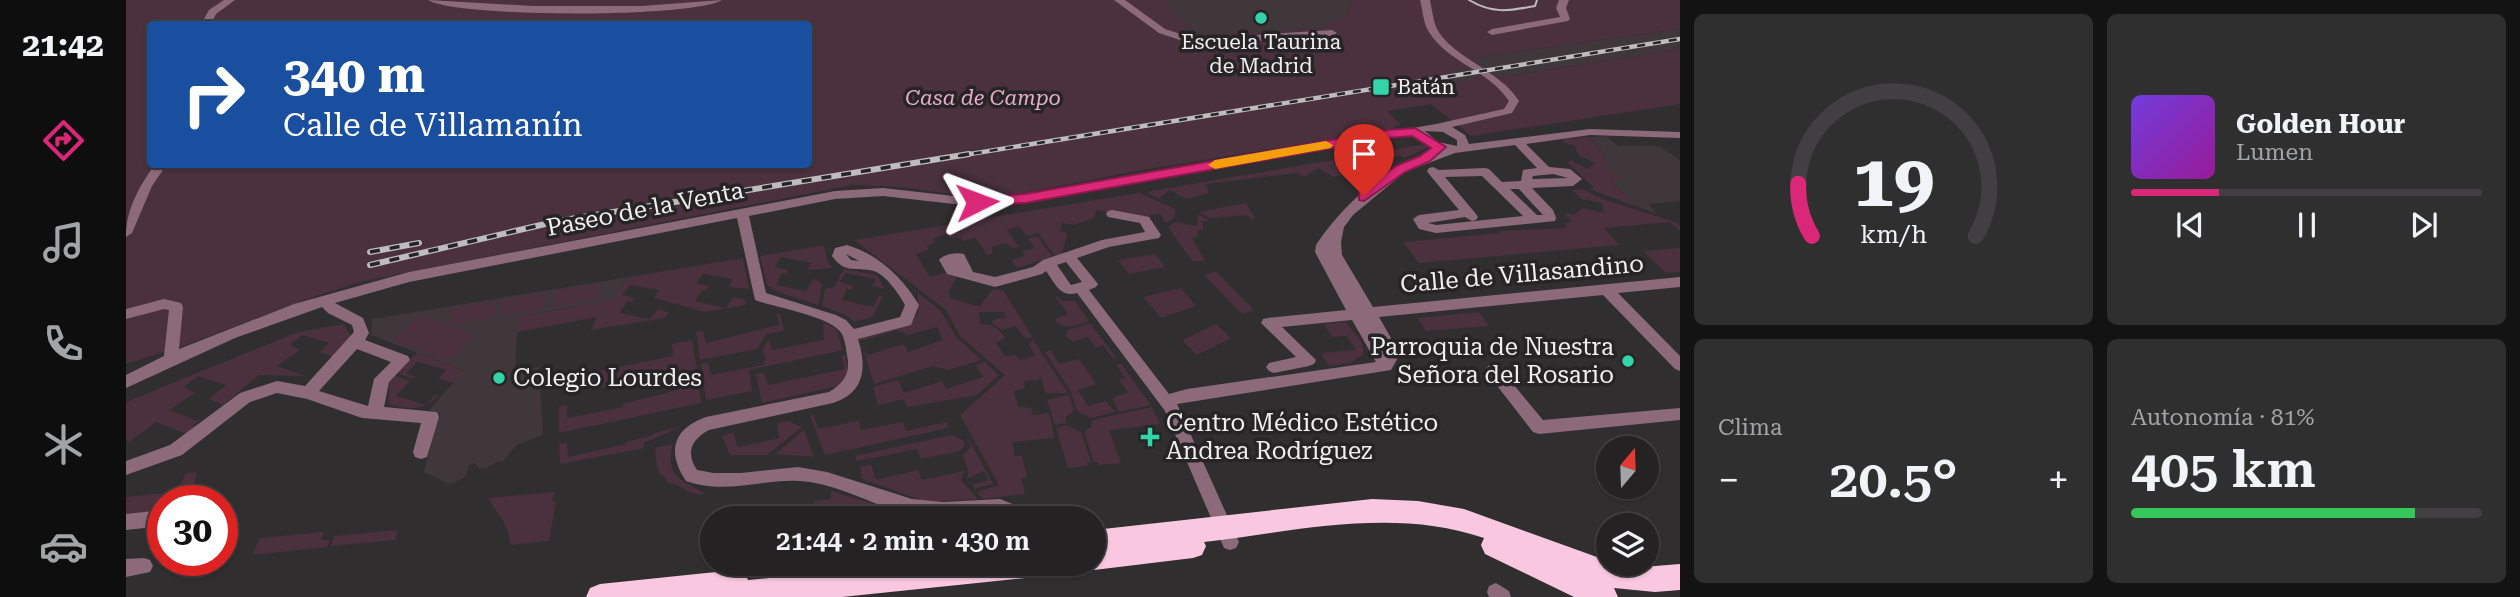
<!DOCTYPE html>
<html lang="es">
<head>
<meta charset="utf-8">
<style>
  body { margin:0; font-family:"Roboto Serif",serif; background:#302f30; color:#f1f3f6; height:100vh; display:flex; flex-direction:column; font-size:26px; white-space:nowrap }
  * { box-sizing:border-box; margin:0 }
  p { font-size:23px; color:#a3a4a6 }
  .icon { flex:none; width:38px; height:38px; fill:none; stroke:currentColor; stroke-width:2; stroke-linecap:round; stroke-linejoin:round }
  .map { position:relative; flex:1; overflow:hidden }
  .side { display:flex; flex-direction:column; gap:14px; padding:14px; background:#141313; width:840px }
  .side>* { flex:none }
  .banner { position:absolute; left:21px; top:21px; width:665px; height:147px; border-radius:7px; box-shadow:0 2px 5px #0004,0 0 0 2px #413f41; background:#1a4fa0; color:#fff; overflow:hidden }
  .needle { width:46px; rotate:19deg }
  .tools { position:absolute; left:1470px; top:436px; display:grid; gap:14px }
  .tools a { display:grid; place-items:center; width:63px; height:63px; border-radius:50%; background:#242223; box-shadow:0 2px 5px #0004,0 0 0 2px #413f41; font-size:35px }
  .speed { position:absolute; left:21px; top:485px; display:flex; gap:14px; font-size:35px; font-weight:700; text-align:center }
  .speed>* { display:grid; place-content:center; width:91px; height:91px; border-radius:50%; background:#242223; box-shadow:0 2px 5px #0004,0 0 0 2px #413f41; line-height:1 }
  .speed .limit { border:10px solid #d22; background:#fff; color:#111 }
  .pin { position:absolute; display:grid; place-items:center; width:60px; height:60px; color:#fff; margin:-72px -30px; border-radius:50% 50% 50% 0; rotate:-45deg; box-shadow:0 0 7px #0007 }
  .pin .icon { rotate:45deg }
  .me { position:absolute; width:77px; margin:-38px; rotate:87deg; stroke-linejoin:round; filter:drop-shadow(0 0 5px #0008) }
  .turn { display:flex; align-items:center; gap:24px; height:147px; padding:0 21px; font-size:32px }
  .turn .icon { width:91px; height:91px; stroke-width:2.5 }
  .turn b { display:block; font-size:49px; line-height:60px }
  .big { font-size:52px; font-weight:600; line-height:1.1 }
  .side .tile { flex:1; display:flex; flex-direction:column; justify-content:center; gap:10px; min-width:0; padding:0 24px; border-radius:10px; background:#302f30 }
  .side .dial { align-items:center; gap:0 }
  .dial svg { height:182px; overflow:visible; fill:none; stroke:#413f41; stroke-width:7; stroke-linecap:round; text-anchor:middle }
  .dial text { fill:#f1f3f6; stroke:none }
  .song { display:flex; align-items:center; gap:21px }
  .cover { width:84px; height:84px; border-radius:10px; background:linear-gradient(135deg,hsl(260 70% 55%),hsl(300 70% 35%)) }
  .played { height:7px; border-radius:4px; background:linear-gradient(90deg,#db2777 25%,#413f41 25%) }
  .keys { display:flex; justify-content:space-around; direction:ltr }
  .heat { display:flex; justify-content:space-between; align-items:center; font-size:38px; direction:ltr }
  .charge { height:10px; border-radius:5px; background:linear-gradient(90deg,#34c759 81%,#413f41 0) }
  .side .tiles { flex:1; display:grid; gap:14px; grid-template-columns:repeat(2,1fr) }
  .trip { position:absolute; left:574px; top:506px; width:406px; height:70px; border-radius:35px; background:#242223; box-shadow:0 2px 5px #0004,0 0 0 2px #413f41; font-weight:600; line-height:70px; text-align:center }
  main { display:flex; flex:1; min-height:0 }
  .tab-bar { display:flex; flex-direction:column; width:126px; justify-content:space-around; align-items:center; background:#0e0e0e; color:#a3a4a6 }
  .tab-bar .icon { width:49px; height:49px }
  .tab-bar .active { color:#db2777 }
  .tab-bar b { font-size:32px; color:#f1f3f6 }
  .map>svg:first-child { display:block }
</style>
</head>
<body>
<main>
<nav class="tab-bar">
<b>21:42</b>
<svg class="icon active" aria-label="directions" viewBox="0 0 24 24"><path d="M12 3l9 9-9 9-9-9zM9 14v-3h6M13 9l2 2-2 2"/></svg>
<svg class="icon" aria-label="music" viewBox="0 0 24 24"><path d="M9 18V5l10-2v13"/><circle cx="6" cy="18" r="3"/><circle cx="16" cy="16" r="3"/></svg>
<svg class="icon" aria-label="phone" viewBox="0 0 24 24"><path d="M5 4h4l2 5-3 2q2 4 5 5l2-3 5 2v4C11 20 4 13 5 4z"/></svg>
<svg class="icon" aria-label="climate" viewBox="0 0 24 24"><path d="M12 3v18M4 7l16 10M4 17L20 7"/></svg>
<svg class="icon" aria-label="car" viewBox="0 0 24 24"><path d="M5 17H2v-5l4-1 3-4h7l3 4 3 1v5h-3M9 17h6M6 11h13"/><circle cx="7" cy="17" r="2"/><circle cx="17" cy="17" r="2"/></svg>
</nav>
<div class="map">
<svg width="1554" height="597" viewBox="0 0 1554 597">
  <rect width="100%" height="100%" fill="#302e2f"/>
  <!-- built -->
  <path fill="#40373b" d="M1037,0H1225L1219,17L1200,28L1090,36L1068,34Z
    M1554,29V49L1371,78L1364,73L1331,83L1317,71L1354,66L1345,58Z
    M1480,136L1492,146H1533L1554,160V201L1523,204L1531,214L1512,207L1483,181L1494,180L1479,166V156L1464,137Z
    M503,277L485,300L392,317L389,372L413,367L417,435L392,444L376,462H370L361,468H353L349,463L343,465L340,476L330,482L323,484L298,472L311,422L315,416L312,412L303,410L338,371L245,335L246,319Z"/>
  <!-- green -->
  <path fill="#4a313d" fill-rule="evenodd" d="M0,0H1037L1068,33L1074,35L1200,28L1199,24L1219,17L1225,0H1554V29L1346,58L1355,66L1318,72L1331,82L1364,73L1371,78L1554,49V104L1345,136L1305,104L1261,111L1275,125L1267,127L1269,129L1010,171L882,196L854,198L775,187L726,185L238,281L190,296L60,345L0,364ZM24,24H682V164H24Z
    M1463,137L1479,156V166L1495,180L1484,182L1512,207L1463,189L1468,188L1442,163L1444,160L1462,169L1469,163L1452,155L1449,145L1438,143L1437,139Z
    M1299,144L1303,147L1278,158L1274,155L1232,178L1228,172L1208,177L1192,168L1179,177L1171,173L1080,184L1083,193L1060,199L1043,190L1033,199L1020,192Z
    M1457,189L1476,199L1549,222L1554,226V231L1544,222L1478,228L1493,245L1293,263L1277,242L1374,233L1373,231L1441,228L1438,223L1446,222L1439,215L1442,213L1448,215L1456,208L1478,213L1476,203L1455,199L1446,190Z
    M1013,193L1049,209V217L1040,223L1034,214L1024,215V219L970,210L968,218L948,225L936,223L934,231L941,233L936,254L929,256L912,233L901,236L893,226L881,230L893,247L887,249L880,243L866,247L867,254L861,255L849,238L836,241L834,238H824L821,234L807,238L809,242L801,246L803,250L790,254L804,277L818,273L831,277L822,292L825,298L849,306L854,305L855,311V305L866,290H877L907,338H899L890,326L876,330L865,323L868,319L880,318L878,312H853L854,324C866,324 873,328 879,338L870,343L879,356L890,355L894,360L909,356L903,344L907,340L942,393H919L915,377L913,380L898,381L899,388L888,391L892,407L905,408L907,415L923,413L929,438L886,442L889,456H896L901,477L895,478L899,494L856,499L851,492L873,485L834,415L879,375L834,336L819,309L728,240Z
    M1120,203L1129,218L1125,219L1122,215L1085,218L1073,212Z
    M1072,214L1084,221H1075L1078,229L1071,231L1072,237L1066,238L1079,261H1066L1042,227L1049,222L1071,226Z
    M911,236L927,257L891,268L885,260L899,256L896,251L909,248L902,238Z
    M698,245L702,263L707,268L681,270L685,263L655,257L649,267L662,270L660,274L656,273L650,285L680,291L687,279L693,281L696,285L692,305L649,291L641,285L634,256Z
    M1554,248V272L1540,273L1517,251Z
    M1029,254L1039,267L1003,274L992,260Z
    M617,258L623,289L602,287L607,279L577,274L570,283L583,286L580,291L577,290L569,301L600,308L607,297L619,300L620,305L578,312L528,298L533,290L504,285L496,295L509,298L505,302L502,301L493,313L524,319L532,309L543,312L539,318L464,330L471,317L391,332L392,317L485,300L503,277Z
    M718,269L751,275L759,289L746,286L750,279L719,273L714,282L727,286L725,290L721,289L716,300L747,307L753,296L757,297L746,317L728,322L720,315L696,306L699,289L708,287Z
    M1090,271L1128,310L1116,314L1078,275Z
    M473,283V298L429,306L430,290Z
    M1055,288L1070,306L1035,318L1017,297Z
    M420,292L418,308L374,316L375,299Z
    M792,293L815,311L830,337L856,360L822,370L807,366L748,384L735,343L741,355L778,344L782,352L817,340L811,327L783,335L771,330L734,341L732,337L779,324L782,327L792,313Z
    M932,296L936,301H949L963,321C950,325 937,332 929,319L942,314L929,297Z
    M371,301L369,317L323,325L326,308Z
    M1353,312L1363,326L1300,331L1291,318Z
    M651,314H654L658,331L641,334L631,349L574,360L570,332L577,331L580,343L653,325Z
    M294,315L349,335L322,362L266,340Z
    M697,322L710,329L717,350L623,370L626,391L580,400L575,364L582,362L585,375L637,365L640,357L636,351L643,339L646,350L698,340Z
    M1219,322C1226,330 1239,340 1237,354L1225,363L1203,366L1195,353L1230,350L1221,336L1206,337L1198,324Z
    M964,323L990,357L987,359L977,345L970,348L962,337L947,342L940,336L942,330Z
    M218,324L225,337L209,358L194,352L203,343L176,335L164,345L174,350L151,366L179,376L133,375L97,405L83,399L100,385L72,376L58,387L69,393L43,410L71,421L87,409L67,426L69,428L61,434L30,422L3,442L0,441V402L172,332Z
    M1090,324L1105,338L1071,355L1056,340Z
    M566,340L571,369L461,390L467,372L547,356L546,344Z
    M925,350L933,364L953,359L970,384L952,390L962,406L979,401L990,412L964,418L951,411L945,392L919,352Z
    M291,353L338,371L329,383L312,379L320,370L292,362L280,373L289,377L286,379L270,372Z
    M719,355C723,369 723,377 712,386L636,403L630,374L638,373L642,385L719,369L715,356Z
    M859,362L873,375L851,395L781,407L778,399L752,405L747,387L772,380L778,393L816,381L820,389L857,377L850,365Z
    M994,364L996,365L1025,405L993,412L986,398L1002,392L993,380L999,378L990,365Z
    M571,373L575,403L433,433V406L441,405V418L497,407V404L551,390L550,377Z
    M268,375L284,381L270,396L300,405L309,395L312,396C297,411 283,410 263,404V379Z
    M943,395L948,411L940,417V423L929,425L921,400Z
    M1026,407L1034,424L983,430L995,463L973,465L972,462H968L958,432L965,427L966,420Z
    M688,415L692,429L733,421L735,430L777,422L780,431L821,422L822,428L699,455L684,416Z
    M663,421L676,427L641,455H604L596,436L608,432L611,447L653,438L651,423Z
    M941,425L955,432L965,462L961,463L962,466L942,468L930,428Z
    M556,426L518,443V448L434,464L433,444L441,442L442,457L500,444V442L528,435V433Z
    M678,430L688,457L649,454Z
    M825,435L837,440L839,445L834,451L795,459L791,449L731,461L729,456Z
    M842,440H843L867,484L848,489L847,484L862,480L858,471L840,479L843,473L837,455L845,447Z
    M547,444C538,477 556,480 581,495L565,493L547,483L543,484L537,475L535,476L531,467L529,448Z
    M745,464L750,480L792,470L796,480L838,471L835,480L852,499L800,502L736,479L734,467Z
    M71,472L66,490L50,500H37V509L32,512L0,515V497L50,492L60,473Z
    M705,491L752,505L684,510L689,501L705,499Z
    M428,492L426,501H430L423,541L385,545L380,526L362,498Z
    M272,530L269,540L205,546L208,536Z
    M198,532L195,540H204L201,547L126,555L134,538Z"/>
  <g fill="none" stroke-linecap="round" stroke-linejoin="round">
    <!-- street -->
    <path fill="#8c6a7a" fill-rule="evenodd" d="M98,0H109L90,14L85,24H75L83,10Z
      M302,0L407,6H516L596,0C567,18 331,18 302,0Z
      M988,0H999L1039,29L1070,39L1206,30L1211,33L1206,36L1069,45L1033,33Z
      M1294,0H1304C1306,9 1307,19 1310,27C1324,57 1373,69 1393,101L1386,113L1326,127L1339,135L1343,144L1464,129L1554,132V138L1464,135L1400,144L1423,167L1444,169L1456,179L1447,186L1406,188L1427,210L1430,218L1429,221L1310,233L1293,229L1287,219L1293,215L1333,210L1303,174L1301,171L1303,168L1307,167L1313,170L1359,168L1363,169L1376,182L1395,181L1397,170L1411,168L1389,145L1329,153L1279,172L1227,215L1218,227L1215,242L1216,255L1247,307L1554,277V287L1492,293L1554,356V371L1549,369L1477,295L1253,317L1274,354L1265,370L1051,404L1113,542L1110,548L1104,550L1098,548L1039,411L951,293C934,298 929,283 920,271L916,274L869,287L821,274L813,260C817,254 831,252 838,254L847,272L869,277L907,267L917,260L976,240L1019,232L1014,223L982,217L980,214L982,211L986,210L1018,216L1023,217L1035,235L1033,238L983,247L951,258L972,284L970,287L963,290L1043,394L1061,389L1250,362L1226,320L1156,327L1190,360L1188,364L1183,366L1148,373L1143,371L1140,367L1143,363L1170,357L1135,323L1137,319L1142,318L1220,310L1189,252L1190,245C1210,215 1238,187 1269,168C1282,159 1301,156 1316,150C1306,147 1294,142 1291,133L899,203L837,205L757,196L709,199L623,216L640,293L710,315L720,320L728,329L774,317L779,305C773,294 760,275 748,271C729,266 720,275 706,256L709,248L721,245C752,254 777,278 793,305L785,325L732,339C741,367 739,393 707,403L583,430C566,439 559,452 571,470L588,473H615L672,467L701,472L786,499L817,502L874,499L906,512L909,518H881L873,515C845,516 815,520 787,515C748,507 713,483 673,481C634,479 600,495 560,481C541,453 546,429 580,417L703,392C718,383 725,373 721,355C720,349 719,340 716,334C705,316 650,308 629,300L611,218L283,282L209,303L237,318L243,333L239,340L282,356L284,360L263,382L258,407L311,412L313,417L301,457L295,459L289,457L287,452L295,423L236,418L181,399L151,393L124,402L56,455L0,475V461L44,445L114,393L151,381L179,386L228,332L226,325L202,313L196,307L109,338L0,388V375L38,356L43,310L38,309L0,319V309L38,299L55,303L57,307L53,349L168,304L283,272L709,191L757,188L837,197L899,195L1310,124L1378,109L1383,101C1363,70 1322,63 1303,32C1297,23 1297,11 1294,0ZM1299,131L1317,132L1331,140V146L1312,142ZM1427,174L1442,178L1406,179L1407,176ZM1356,176L1397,216L1310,225L1302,223L1339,217L1346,221L1350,220L1352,217L1350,214L1319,177ZM1384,189H1393L1417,215H1411ZM720,254L733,261L725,260ZM940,262L956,282L945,285L931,265ZM231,349L265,362L248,379L242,406L193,391Z
      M1433,0H1443L1440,8L1444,19L1442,21L1366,35L1361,32L1366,29L1434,17L1430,8Z
      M29,164H41L26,186L6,233L0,237C0,209 13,187 29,164Z
      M1367,364L1372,366L1417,420L1554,408V420L1413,434L1407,432L1362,374L1359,370L1362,366Z
      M37,510V526L0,530V514Z
      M18,558L24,560L27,566L24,572L0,577V559Z
      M1370,583L1383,591L1385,597H1363L1361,592L1363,586Z"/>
    <!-- highway -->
    <path fill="#f9c7df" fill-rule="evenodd" d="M1246,499L1292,501L1338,509L1482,561V564L1529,566L1554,564V590L1529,592L1488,588L1492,597H1448L1359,554L1355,545L1358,538C1268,507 1170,531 1078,542L1080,546L1076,555L1067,558L968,570L957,564H968V530Z
      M788,564H922L918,573L908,577L716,597H460L464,588L474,584L609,570L619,574L622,580Z"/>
    <!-- tram -->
    <path stroke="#bebcbd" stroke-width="2" d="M1343,0C1366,14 1383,11 1409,6L1411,0"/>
    <!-- rail-far1 casing -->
    <g stroke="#bebcbd" stroke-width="4.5">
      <path id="rail-far1" d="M832,156L1554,39"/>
    </g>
    <!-- rail casing -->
    <g stroke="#bebcbd" stroke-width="6">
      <path id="rail" d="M244,252L293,243
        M244,265L432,221L843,154"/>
    </g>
    <!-- rail-far1 -->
    <use href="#rail-far1" stroke="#272425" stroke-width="2.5" stroke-dasharray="8" stroke-linecap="butt"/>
    <!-- rail -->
    <use href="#rail" stroke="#272425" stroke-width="3.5" stroke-dasharray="10" stroke-linecap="butt"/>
  </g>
  <!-- route -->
  <path fill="#db2777" stroke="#8e194d" stroke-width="2" d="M1289,128L1320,147L1304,161L1279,172L1238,201L1233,200V193L1270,166L1294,156L1305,148L1286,136L1262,138L899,203L851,206L844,202L851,197L899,194L1262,130Z"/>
  <!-- slow -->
  <path fill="#f59e0b" d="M1200,141L1207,145L1205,148L1089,169L1082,165L1089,160Z"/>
  <!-- markers -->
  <g fill="#32d4a9" stroke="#272425" stroke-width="2.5">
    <circle cx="1135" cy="18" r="7"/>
    <rect x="1246" y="78" width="18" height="18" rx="3.5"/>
    <circle cx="1502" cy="361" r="7"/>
    <circle cx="373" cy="378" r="7"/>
    <path d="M1020.5 426.5h7v7h7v7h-7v7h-7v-7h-7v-7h7z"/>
  </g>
  <g text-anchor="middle" stroke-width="7" stroke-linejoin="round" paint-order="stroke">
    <!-- far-poi labels -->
    <g font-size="21" fill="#f0eeef" stroke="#272425">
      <text x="1135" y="49">Escuela Taurina<tspan x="1135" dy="24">de Madrid</tspan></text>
      <text x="1271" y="94" text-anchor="start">Batán</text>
    </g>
    <!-- far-park labels -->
    <g font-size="21" font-style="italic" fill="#e7acc9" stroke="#272425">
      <text x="857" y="105">Casa de Campo</text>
    </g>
    <!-- street labels -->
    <g font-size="24" fill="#f0eeef" stroke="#272425">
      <text transform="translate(519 209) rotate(-11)" y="8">Paseo de la Venta</text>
      <text transform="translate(1396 274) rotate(-5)" y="8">Calle de Villasandino</text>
    </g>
    <!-- poi labels -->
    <g font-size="24" fill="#f0eeef" stroke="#272425" text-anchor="start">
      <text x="1488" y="355" text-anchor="end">Parroquia de Nuestra<tspan x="1488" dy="28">Señora del Rosario</tspan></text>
      <text x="387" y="386">Colegio Lourdes</text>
      <text x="1040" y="431">Centro Médico Estético<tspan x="1040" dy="28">Andrea Rodríguez</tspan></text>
    </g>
  </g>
</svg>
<div class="tools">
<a><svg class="needle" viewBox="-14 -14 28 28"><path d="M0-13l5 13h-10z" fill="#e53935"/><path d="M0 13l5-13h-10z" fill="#a3a4a6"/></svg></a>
<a><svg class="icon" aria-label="layers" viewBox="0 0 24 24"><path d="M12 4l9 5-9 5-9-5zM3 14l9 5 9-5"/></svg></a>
</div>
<div class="speed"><div class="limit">30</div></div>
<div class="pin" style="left:1238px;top:196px;background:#d93025"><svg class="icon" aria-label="arrive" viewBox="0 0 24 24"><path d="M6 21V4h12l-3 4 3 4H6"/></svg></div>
<svg class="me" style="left:851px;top:202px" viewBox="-20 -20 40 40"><path d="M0-17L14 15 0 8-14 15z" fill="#db2777" stroke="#fff" stroke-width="4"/></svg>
<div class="trip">21:44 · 2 min · 430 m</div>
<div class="banner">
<div class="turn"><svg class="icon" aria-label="right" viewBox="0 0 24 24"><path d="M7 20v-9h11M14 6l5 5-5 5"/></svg><div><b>340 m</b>Calle de Villamanín</div></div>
</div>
</div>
<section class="side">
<div class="tiles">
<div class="tile dial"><svg viewBox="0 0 100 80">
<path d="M14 69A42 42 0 1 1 86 69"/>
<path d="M14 69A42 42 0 0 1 8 46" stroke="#db2777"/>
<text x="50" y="56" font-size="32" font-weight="700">19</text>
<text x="50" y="72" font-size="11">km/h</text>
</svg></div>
<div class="tile">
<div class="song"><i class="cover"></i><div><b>Golden Hour</b><p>Lumen</p></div></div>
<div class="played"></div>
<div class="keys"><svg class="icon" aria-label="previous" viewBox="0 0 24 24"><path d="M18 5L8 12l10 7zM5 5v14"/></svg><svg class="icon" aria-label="pause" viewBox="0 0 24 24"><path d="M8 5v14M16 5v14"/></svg><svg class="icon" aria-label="next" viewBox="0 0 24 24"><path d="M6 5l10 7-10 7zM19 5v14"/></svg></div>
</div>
<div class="tile"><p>Clima</p>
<div class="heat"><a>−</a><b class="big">20.5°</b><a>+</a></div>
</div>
<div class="tile"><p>Autonomía · 81%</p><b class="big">405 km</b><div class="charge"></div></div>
</div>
</section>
</main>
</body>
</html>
